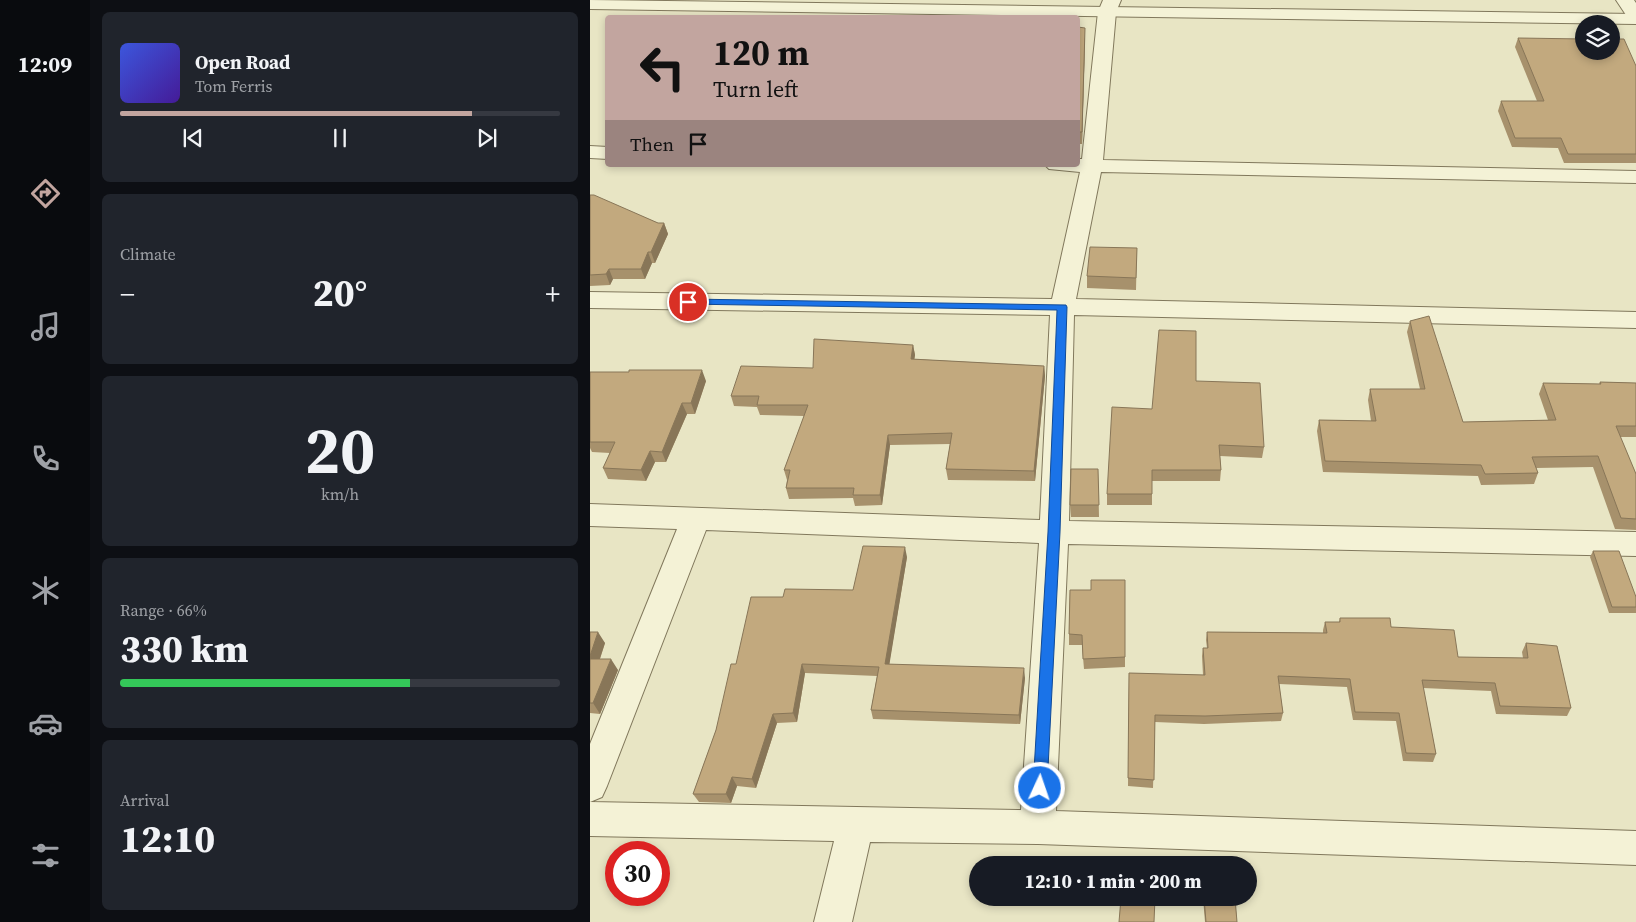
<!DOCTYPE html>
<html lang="en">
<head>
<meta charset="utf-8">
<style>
  body { margin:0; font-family:"Source Serif 4",serif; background:#20242c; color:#f1f3f6; height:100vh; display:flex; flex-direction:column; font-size:19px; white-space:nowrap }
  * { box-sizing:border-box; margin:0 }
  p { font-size:16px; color:#9ea1a6 }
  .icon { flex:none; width:28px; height:28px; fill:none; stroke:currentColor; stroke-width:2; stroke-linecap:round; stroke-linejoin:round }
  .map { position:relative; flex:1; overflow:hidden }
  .side { display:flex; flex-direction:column; gap:12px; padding:12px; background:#0d0f14; width:500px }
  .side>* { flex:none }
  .hud { position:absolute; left:15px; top:15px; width:475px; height:152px; border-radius:5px; box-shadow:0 2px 8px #0003; background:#c2a59f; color:#111; overflow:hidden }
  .tools { position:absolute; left:985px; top:15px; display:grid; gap:10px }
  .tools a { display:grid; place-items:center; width:45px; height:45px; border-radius:50%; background:#171b24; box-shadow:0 2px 8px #0003; font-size:25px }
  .speed { position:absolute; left:15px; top:841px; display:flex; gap:10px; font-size:25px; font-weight:700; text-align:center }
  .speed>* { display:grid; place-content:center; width:65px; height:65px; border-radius:50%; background:#171b24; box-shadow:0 2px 8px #0003; line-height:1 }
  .speed .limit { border:8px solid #d22; background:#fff; color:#111 }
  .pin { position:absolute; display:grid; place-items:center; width:42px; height:42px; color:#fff; margin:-21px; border:2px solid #fff; border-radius:50%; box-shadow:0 1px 5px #0007 }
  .me { position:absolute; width:55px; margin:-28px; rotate:3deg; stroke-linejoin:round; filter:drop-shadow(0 0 4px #0008) }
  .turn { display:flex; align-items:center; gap:18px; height:105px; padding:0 25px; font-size:22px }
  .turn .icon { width:65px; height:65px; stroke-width:2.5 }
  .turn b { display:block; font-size:35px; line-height:42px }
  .then { display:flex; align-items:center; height:48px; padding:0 25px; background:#0003; gap:10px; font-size:19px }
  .big { font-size:38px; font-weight:800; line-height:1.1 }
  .side .tile { flex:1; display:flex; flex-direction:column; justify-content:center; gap:8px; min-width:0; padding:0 18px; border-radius:8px; background:#20242c }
  .side .dial { align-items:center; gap:0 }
  .dial b { font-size:65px; line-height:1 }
  .song { display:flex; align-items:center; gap:15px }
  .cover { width:60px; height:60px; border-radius:8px; background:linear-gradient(135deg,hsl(230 70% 55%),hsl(260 70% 35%)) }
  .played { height:5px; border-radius:2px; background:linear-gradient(90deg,#c2a59f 80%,#363941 80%) }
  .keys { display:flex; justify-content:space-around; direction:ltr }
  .heat { display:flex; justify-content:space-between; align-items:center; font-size:28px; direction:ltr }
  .charge { height:8px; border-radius:4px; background:linear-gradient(90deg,#34c759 66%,#363941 0) }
  .trip { position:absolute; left:379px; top:856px; width:288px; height:50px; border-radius:25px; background:#171b24; box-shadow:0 2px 8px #0003; font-weight:800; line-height:50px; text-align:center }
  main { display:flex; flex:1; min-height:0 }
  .tabs { display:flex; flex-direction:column; width:90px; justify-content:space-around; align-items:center; background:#090b0e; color:#9ea1a6 }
  .tabs .icon { width:35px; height:35px }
  .tabs .selected { color:#c2a59f }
  .tabs b { font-size:22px; color:#f1f3f6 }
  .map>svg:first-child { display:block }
</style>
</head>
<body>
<main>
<nav class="tabs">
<b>12:09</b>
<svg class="icon selected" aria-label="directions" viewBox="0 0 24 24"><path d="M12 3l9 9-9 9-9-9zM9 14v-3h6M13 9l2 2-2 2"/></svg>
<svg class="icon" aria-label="music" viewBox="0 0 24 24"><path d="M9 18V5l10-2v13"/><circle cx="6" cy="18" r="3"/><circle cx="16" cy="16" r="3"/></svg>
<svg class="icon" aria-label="phone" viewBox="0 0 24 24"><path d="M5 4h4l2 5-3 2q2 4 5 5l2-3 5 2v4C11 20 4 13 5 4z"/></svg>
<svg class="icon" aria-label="climate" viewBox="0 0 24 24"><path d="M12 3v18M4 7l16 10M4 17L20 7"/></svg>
<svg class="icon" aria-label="car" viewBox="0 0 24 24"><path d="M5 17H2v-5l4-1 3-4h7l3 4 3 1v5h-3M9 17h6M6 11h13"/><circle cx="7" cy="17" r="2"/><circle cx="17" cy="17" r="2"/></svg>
<svg class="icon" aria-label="filters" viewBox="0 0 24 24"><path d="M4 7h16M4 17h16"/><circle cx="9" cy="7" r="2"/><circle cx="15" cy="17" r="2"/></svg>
</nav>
<section class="side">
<div class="tile">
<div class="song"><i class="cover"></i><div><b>Open Road</b><p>Tom Ferris</p></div></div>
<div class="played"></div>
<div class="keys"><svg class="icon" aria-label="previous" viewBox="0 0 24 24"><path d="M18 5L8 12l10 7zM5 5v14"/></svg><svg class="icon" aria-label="pause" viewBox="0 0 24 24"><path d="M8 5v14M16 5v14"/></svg><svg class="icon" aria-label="next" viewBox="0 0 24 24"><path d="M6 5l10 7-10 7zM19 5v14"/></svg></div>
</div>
<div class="tile"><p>Climate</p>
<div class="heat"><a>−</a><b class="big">20°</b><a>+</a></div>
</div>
<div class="tile dial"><b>20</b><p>km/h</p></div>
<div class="tile"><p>Range · 66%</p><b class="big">330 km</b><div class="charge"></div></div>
<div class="tile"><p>Arrival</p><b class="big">12:10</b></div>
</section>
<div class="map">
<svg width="1046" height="922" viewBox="0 0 1046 922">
  <rect width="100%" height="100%" fill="#e8e5c4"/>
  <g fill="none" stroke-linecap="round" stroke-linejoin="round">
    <!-- minor casing -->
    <g stroke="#81785c" stroke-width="2">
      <path id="minor" d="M513,0H531L526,12L513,160L1046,171V183L511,172L486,299L1046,312V328L484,315L479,521L1046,532V556L478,544L466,811L1046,831V865L448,844L280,842L262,922H224L244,841L0,836V802L431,810L449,543L116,530L17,786L12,797L0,802V744L87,529L0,526V504L450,520L460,315L0,308V292L462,299L490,172L459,169L455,165H488V159H492L508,12Z
        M1026,0H1044L1046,3V22L1040,21Z
        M0,146L18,147V159L0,158Z"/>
    </g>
    <!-- tertiary casing -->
    <g stroke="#81785c" stroke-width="2">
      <path id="tertiary" d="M0,0L1046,14V24L0,9Z"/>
    </g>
    <!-- minor -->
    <use href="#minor" fill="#f4f2d6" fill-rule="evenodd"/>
    <!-- tertiary -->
    <use href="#tertiary" fill="#f4f2d6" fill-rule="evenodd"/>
  </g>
  <!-- wall -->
  <path fill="#a7916c" d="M488,27L495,39L492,144H488Z
    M928,38L1046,66V163H974L968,148L922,147L908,111L911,101H947L925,47Z
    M0,195L68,223H74L78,234L65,263H62L55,279H23L20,285L0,286Z
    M547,248L546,290L497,288V276Z
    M820,321L873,422L958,420L949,394L953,383L1009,384L1010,382L1046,383V437H1030L1046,474V530L1025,529L1003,467L946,468L948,473L944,484L891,485L888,476L733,472L727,431L729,420L781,421L778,400L780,389H830L817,332Z
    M323,345L325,355L324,359L454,366L455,376L445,481L358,480L356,469L360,444L300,445L292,505L265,506L263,498L199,499L196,488L197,480L194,470L214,416L170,415L167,407L144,406L141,396L223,368Z
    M0,372L116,381L105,414H97L76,462H65L56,481L18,479L13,468L20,453L2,452L0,448Z
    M606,381L674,447L672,458L630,456L631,470L630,481H562V505H517V494L562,409Z
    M508,469L509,517H481L480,505Z
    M1003,551L1046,597V613H1019L1000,557Z
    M317,557L299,664L435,678L430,724L283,719L281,710L287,676L215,673L207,722L187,723L166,788L147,786L141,803L109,802L103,794L126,730L146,664Z
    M480,590L535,657V667L494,669L492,645H479V634Z
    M750,618L801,627L868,657L933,658L932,652L936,643L981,708L977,716L906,714L901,691L833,688L846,754L843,762L813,761L806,721L763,720L757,687L689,684L693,713L691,721L614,724L565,722L563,788L538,786L539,673L613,675L612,656L613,648H617L616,640L617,632L733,633V630L735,622H749Z
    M0,632L15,643L10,659L28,670L10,714L0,713Z
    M613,898H645L647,922H615Z"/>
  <!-- shaded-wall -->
  <path fill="#887658" d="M495,28V39L492,144V132Z
    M74,223L78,234L65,263L61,252Z
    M58,252L62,263L55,279L51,269Z
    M19,269L23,279L20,285L16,274Z
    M323,345L325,355L323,369L321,359Z
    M454,366L455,376L445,481L444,471Z
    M112,370L116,381L105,414L101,403Z
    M92,403L97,414L76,462L72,452Z
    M298,435L300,445L292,505L290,495Z
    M60,451L65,462L56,481L51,470Z
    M315,547L317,557L298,673L295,664Z
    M8,632L15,643L6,670L0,660V656Z
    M21,659L28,670L10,714L3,703Z
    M212,664L215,673L207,722L203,713Z
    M434,668L435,678L430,724L429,715Z
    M183,714L187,723L166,788L162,779Z
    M142,777L147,786L141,803L136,794Z"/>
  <!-- building -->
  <path fill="#c2a97e" stroke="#887658" d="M488,27L495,28L492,132H488Z
    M928,38L994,39V51H1021V39H1034L1046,66V154H978L971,138H925L911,101H954Z
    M0,195H4L68,223H74L61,252H58L51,269H19L16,274L0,275Z
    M500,247L547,248L546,278L497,276Z
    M839,316L873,422L966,420L953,383L1011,384L1010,382L1046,383V426H1026L1046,474V519L1031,518L1008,456L942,457L948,473L895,474L891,465L735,461L729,420L786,421L780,389H835L820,321Z
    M569,330L606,331V381L670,383L674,447L629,445L631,470H562V494H517L522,407L562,409Z
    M224,339L323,345L321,359L454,366L444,471L356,469L362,433L298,435L290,495H263L264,488H196L200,470H194L218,405H167L169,396H141L151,366L223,368Z
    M39,370H112L101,403H92L72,452L60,451L51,470L13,468L25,442H0V372H39Z
    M481,469H508L509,505H480Z
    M273,546L315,547L295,664L434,668L429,715L281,710L289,667L212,664L203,713L183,714L162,779L142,777L136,794H103L126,730L141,664H146L161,597H193L195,589L263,590Z
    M1003,551H1029L1046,597V607H1022Z
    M501,580H535V657L493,659L492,635L479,634L480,590H501Z
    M750,618H800L801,627L864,630L868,657L938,658L936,643L967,646L981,708L910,706L905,683L832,680L846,754L816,753L809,713L765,712L760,679L688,676L693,713L615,716L565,715L564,780L538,778L539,673L615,675L613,648H618L617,632L737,633L735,622H750Z
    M0,632H8L0,656Z
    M0,659H21L3,703H0Z
    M531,898H565L564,922H529Z
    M614,898H645L647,922H616Z"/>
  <!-- route -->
  <path fill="#1a73e8" stroke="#114b97" d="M98,299L476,305L477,307L470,532L457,788L455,792L450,794L445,792L443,788L458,532L467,310L95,304L93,302Z"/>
</svg>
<div class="tools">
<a><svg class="icon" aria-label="layers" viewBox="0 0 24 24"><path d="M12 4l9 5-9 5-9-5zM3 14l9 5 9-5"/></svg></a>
</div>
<div class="speed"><div class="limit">30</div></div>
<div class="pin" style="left:98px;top:302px;background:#d93025"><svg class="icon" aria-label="arrive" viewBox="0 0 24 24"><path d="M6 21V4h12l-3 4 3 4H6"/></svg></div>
<svg class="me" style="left:450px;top:788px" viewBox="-20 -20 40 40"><circle r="17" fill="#1a73e8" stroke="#fff" stroke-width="3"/><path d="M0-11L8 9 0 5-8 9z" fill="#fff"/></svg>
<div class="trip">12:10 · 1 min · 200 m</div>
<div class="hud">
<div class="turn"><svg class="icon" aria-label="left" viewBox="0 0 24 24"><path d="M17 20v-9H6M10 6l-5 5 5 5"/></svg><div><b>120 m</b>Turn left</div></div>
<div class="then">Then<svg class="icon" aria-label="arrive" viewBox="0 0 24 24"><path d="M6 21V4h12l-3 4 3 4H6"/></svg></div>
</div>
</div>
</main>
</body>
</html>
